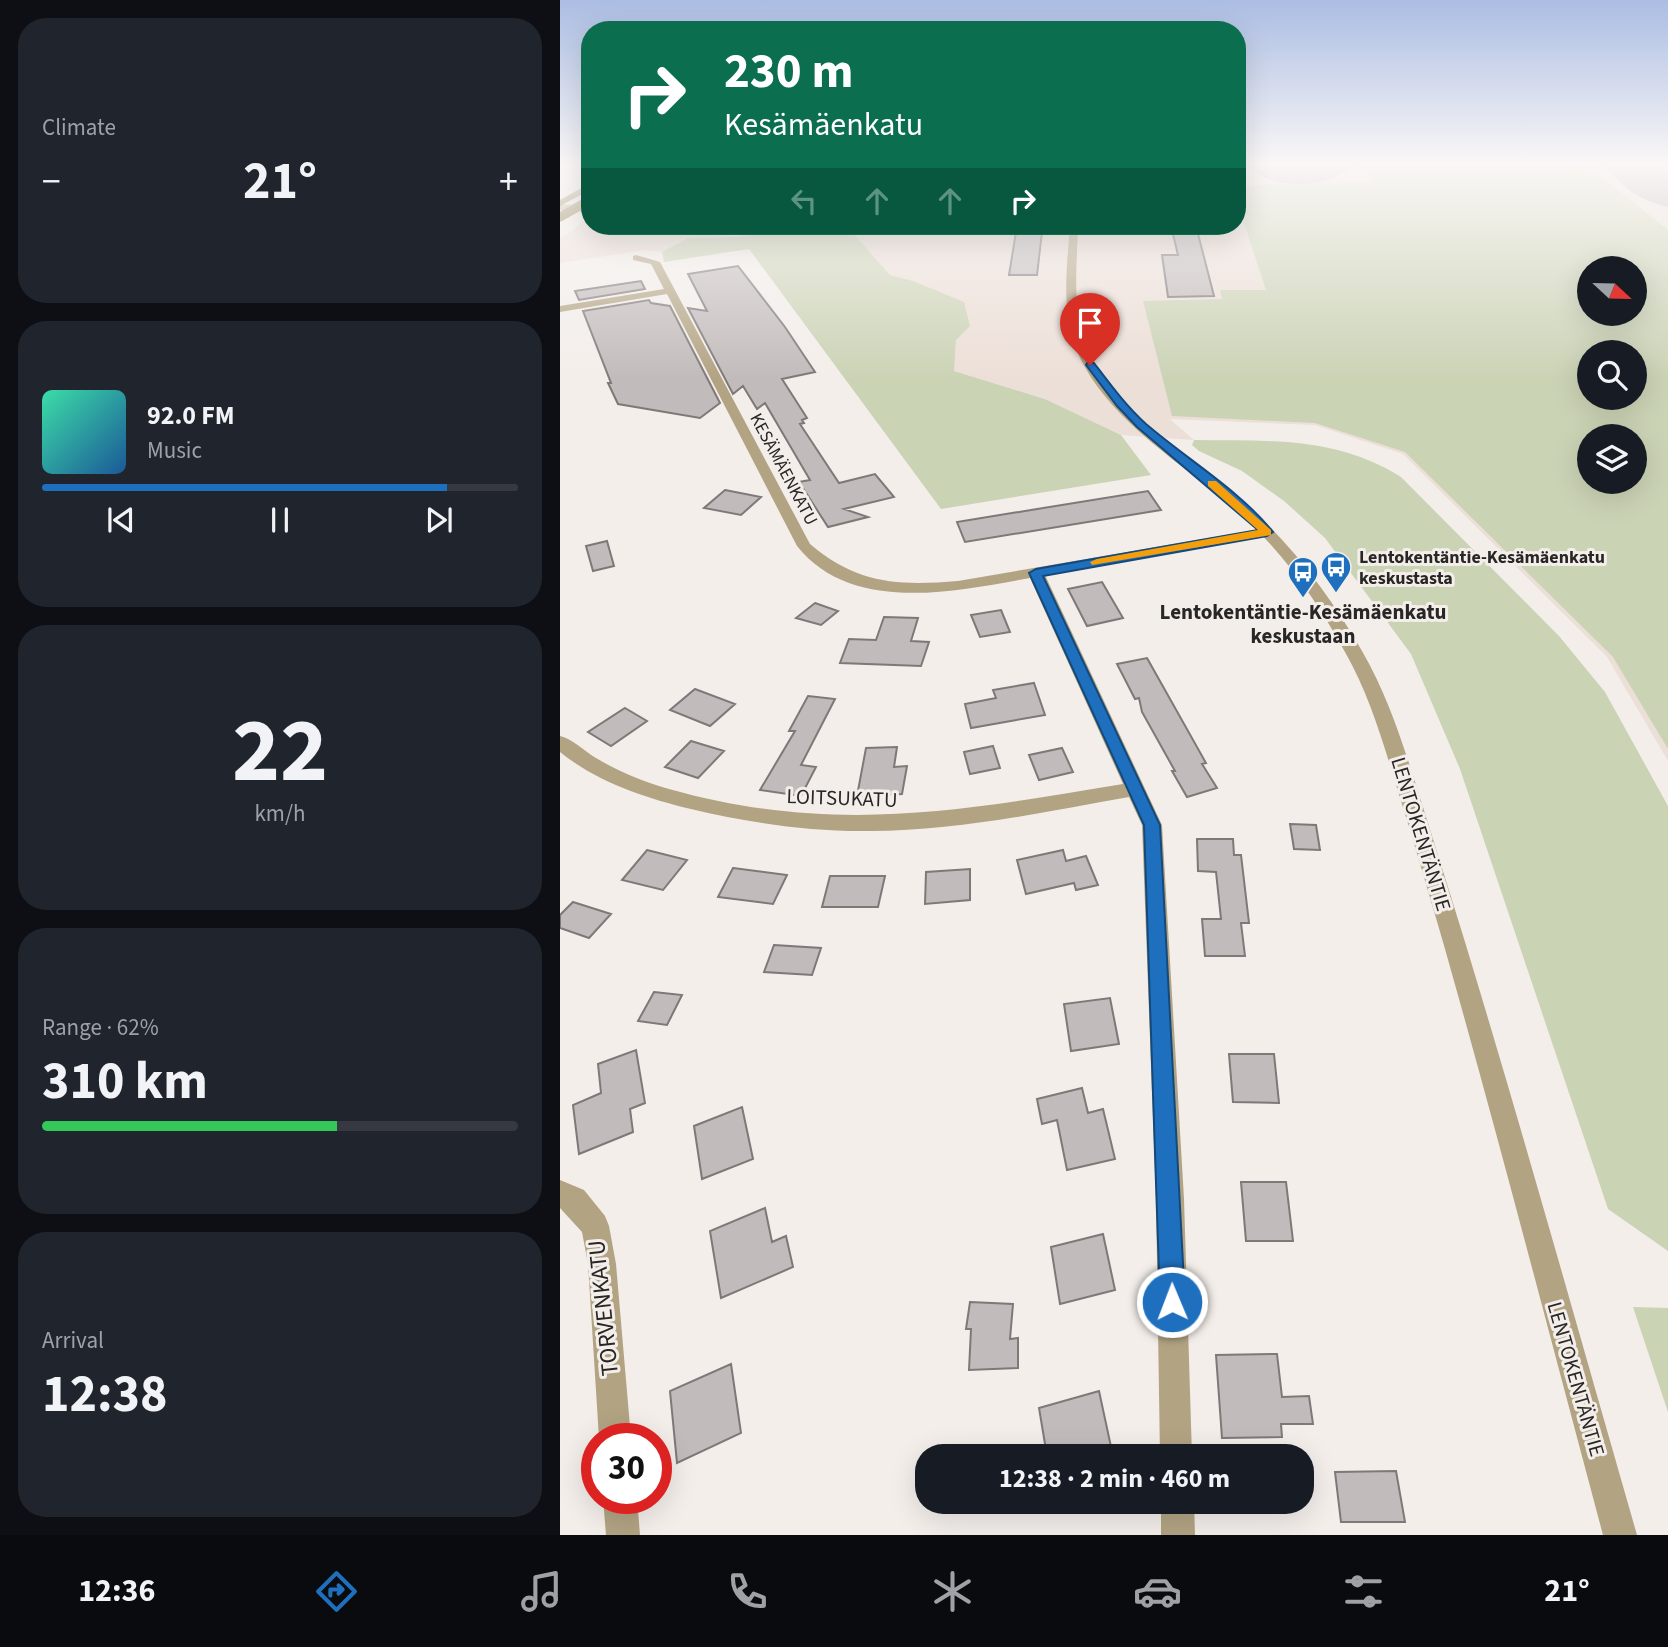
<!DOCTYPE html>
<html lang="en">
<head>
<meta charset="utf-8">
<style>
  body { margin:0; font-family:"Source Sans 3",sans-serif; background:#20242c; color:#f1f3f6; height:100vh; display:flex; flex-direction:column; font-size:26px; white-space:nowrap }
  * { box-sizing:border-box; margin:0 }
  p { font-size:23px; color:#9ea1a6 }
  .icon { flex:none; width:38px; height:38px; fill:none; stroke:currentColor; stroke-width:2; stroke-linecap:round; stroke-linejoin:round }
  .map { position:relative; flex:1; overflow:hidden }
  .side { display:flex; flex-direction:column; gap:18px; padding:18px; background:#0d0f14; width:560px }
  .side>* { flex:none }
  .banner { position:absolute; left:21px; top:21px; width:665px; height:214px; border-radius:28px; box-shadow:0 7px 28px #0002; background:#0b6e4f; color:#fff; overflow:hidden }
  .needle { width:46px; rotate:112deg }
  .controls { position:absolute; left:1017px; top:256px; display:grid; gap:14px }
  .controls a { display:grid; place-items:center; width:70px; height:70px; border-radius:50%; background:#171b24; box-shadow:0 7px 28px #0002; font-size:35px }
  .speed { position:absolute; left:21px; top:1423px; display:flex; gap:14px; font-size:35px; font-weight:700; text-align:center }
  .speed>* { display:grid; place-content:center; width:91px; height:91px; border-radius:50%; background:#171b24; box-shadow:0 7px 28px #0002; line-height:1 }
  .speed .limit { border:10px solid #d22; background:#fff; color:#111 }
  .pin { position:absolute; display:grid; place-items:center; width:60px; height:60px; color:#fff; margin:-72px -30px; border-radius:50% 50% 50% 0; rotate:-45deg; box-shadow:0 0 7px #0007 }
  .pin .icon { rotate:45deg }
  .me { position:absolute; width:77px; margin:-38px; rotate:359deg; stroke-linejoin:round; filter:drop-shadow(0 0 5px #0008) }
  .turn { display:flex; align-items:center; gap:24px; height:147px; padding:0 28px; font-size:32px }
  .turn .icon { width:91px; height:91px; stroke-width:2.5 }
  .turn b { display:block; font-size:49px; line-height:60px }
  .lanes { display:flex; align-items:center; height:66px; padding:0 28px; background:#0003; justify-content:center; gap:35px; direction:ltr }
  .lanes .off { opacity:.35 }
  .big { font-size:52px; font-weight:700; line-height:1.1 }
  .side .tile { flex:1; display:flex; flex-direction:column; justify-content:center; gap:10px; min-width:0; padding:0 24px; border-radius:28px; background:#20242c }
  .side .dial { align-items:center; gap:0 }
  .dial b { font-size:91px; line-height:1 }
  .song { display:flex; align-items:center; gap:21px }
  .cover { width:84px; height:84px; border-radius:10px; background:linear-gradient(135deg,hsl(160 70% 55%),hsl(210 70% 35%)) }
  .played { height:7px; border-radius:4px; background:linear-gradient(90deg,#1e70be 85%,#363941 85%) }
  .keys { display:flex; justify-content:space-around; direction:ltr }
  .heat { display:flex; justify-content:space-between; align-items:center; font-size:38px; direction:ltr }
  .charge { height:10px; border-radius:5px; background:linear-gradient(90deg,#34c759 62%,#363941 0) }
  .trip { position:absolute; left:355px; top:1444px; width:399px; height:70px; border-radius:28px; background:#171b24; box-shadow:0 7px 28px #0002; font-weight:700; line-height:70px; text-align:center }
  .menu { display:flex; height:112px; justify-content:space-around; align-items:center; background:#090b0e; color:#9ea1a6 }
  .menu .icon { width:49px; height:49px }
  .menu .on { color:#1e70be }
  .menu b { font-size:32px; color:#f1f3f6 }
  main { display:flex; flex:1; min-height:0 }
  .map>svg:first-child { display:block }
</style>
</head>
<body>
<main>
<section class="side">
<div class="tile"><p>Climate</p>
<div class="heat"><a>−</a><b class="big">21°</b><a>+</a></div>
</div>
<div class="tile">
<div class="song"><i class="cover"></i><div><b>92.0 FM</b><p>Music</p></div></div>
<div class="played"></div>
<div class="keys"><svg class="icon" aria-label="previous" viewBox="0 0 24 24"><path d="M18 5L8 12l10 7zM5 5v14"/></svg><svg class="icon" aria-label="pause" viewBox="0 0 24 24"><path d="M8 5v14M16 5v14"/></svg><svg class="icon" aria-label="next" viewBox="0 0 24 24"><path d="M6 5l10 7-10 7zM19 5v14"/></svg></div>
</div>
<div class="tile dial"><b>22</b><p>km/h</p></div>
<div class="tile"><p>Range · 62%</p><b class="big">310 km</b><div class="charge"></div></div>
<div class="tile"><p>Arrival</p><b class="big">12:38</b></div>
</section>
<div class="map">
<svg width="1108" height="1535" viewBox="0 0 1108 1535">
  <rect width="100%" height="100%" fill="#f3eeea"/>
  <!-- built -->
  <path fill="#ecdfd7" fill-rule="evenodd" d="M677,164H1108V761L1047,657L843,454L755,425L610,419L634,440L561,435L485,399L394,371L396,340L362,287L353,281L330,275L287,226H677ZM1029,268H1074V313H1029ZM1029,352H1074V397H1029ZM1029,436H1074V481H1029Z
    M30,213V226H215L216,232L175,237L128,238L102,252L84,250L0,263V238L13,230Z"/>
  <!-- green -->
  <path fill="#cbd3b5" fill-rule="evenodd" d="M812,164H1013L1039,175L1108,230V749L1053,657L845,452L755,423L612,416L583,301L662,299L660,290H706L677,202V188L710,184L813,183L806,171ZM1029,268H1074V313H1029ZM1029,352H1074V397H1029ZM1029,436H1074V481H1029Z
    M215,226H287L330,275L353,281L404,302L410,326L396,340L394,371L485,399L561,435L591,475L381,509L189,249L104,262L102,252L128,238L175,237L215,232Z
    M634,440C708,441 776,436 841,477L999,636L1045,692L1108,806V1251L1048,1209L900,769L851,654L765,538L724,501L682,471L639,451L632,445Z
    M1073,1307L1108,1308V1412Z"/>
  <g fill="none" stroke-linecap="round" stroke-linejoin="round">
    <!-- taxiway -->
    <path fill="#b3afac" fill-rule="evenodd" d="M722,164L742,167L793,164C775,190 706,191 688,165Z
      M1050,164C1068,164 1096,159 1108,176L1104,182L1094,184L1053,170Z"/>
    <!-- runway -->
    <path fill="#b3afac" fill-rule="evenodd" d="M1045,164H1108V207C1080,200 1061,188 1045,164Z"/>
  </g>
  <!-- building -->
  <path fill="#c2bbbb" stroke="#7e7878" stroke-width="2" d="M611,226H636L654,296L608,297L602,255H618Z
    M456,232H482L477,275H449Z
    M178,266L225,327L255,372L222,379L247,418L242,420L244,423L240,424L279,483L315,474L334,497L284,509L308,517L268,527L239,482L250,480L205,403L197,409L183,386L173,394L128,308L147,311L128,274Z
    M81,281L85,289L19,300L15,291Z
    M89,300L91,303L110,306L160,403L140,418L58,404L48,383H51L23,311Z
    M165,490L201,497L181,515L144,508Z
    M588,491L601,510L405,542L397,522Z
    M47,541L54,566L33,571L26,546Z
    M542,582L563,618L527,626L508,589Z
    M255,603L278,611L261,625L236,618Z
    M441,610L450,632L420,637L411,615Z
    M324,617L358,618L351,641L369,642L361,666L280,663L289,639L316,640Z
    M587,658L646,763L642,764L657,788L627,797L612,771H615L582,712L579,698L575,699L557,664Z
    M474,683L485,715L411,728L405,704L436,698L433,690Z
    M135,689L175,704L150,726L110,710Z
    M248,696L275,699L241,765L256,767L241,796L200,790L235,731H229Z
    M65,708L87,721L51,746L28,732Z
    M131,741L164,751L138,778L105,767Z
    M433,746L440,768L410,774L404,752Z
    M337,747L334,767L347,766L342,794L297,796L306,748Z
    M502,748L513,772L479,780L469,755Z
    M730,824L756,825L760,850L734,849Z
    M637,839H673L674,855H681L689,923H681L685,956H645L642,919H661L656,872L638,871Z
    M87,850L127,860L103,890L62,880Z
    M503,850L506,861L526,856L538,885L516,890L514,883L466,894L457,860Z
    M173,868L227,875L213,904L158,897Z
    M410,869V900L365,904L366,872Z
    M270,876H325L318,907H262Z
    M13,902L51,914L29,938L0,928V915Z
    M214,945L261,948L252,975L204,972Z
    M94,992L122,995L107,1025L78,1021Z
    M550,998L559,1044L511,1051L504,1004Z
    M76,1050L85,1103L70,1109L73,1132L19,1154L13,1105L41,1093L38,1064Z
    M669,1054H714L719,1103L673,1102Z
    M522,1088L528,1113L543,1109L555,1159L507,1170L497,1120L482,1124L477,1099Z
    M182,1107L193,1159L142,1179L134,1126Z
    M681,1182H726L733,1241H686Z
    M205,1208L212,1242L226,1236L233,1267L161,1298L150,1231Z
    M543,1234L555,1290L500,1304L491,1247Z
    M410,1302L453,1304L450,1339L458,1338V1368L409,1370L411,1329H406Z
    M717,1354L722,1397L749,1396L753,1424H721L722,1437L662,1438L656,1355Z
    M171,1364L181,1433L117,1463L110,1391Z
    M539,1391L553,1456H487L479,1408Z
    M836,1471L845,1522H781L775,1472Z"/>
  <g fill="none" stroke-linecap="round" stroke-linejoin="round">
    <!-- minor -->
    <path fill="#b2a383" fill-rule="evenodd" d="M76,255L100,262L250,544C297,584 338,586 398,581L707,528L714,532L707,536L485,575L602,825L624,1199L632,1456H600L596,1199L582,825L569,797C484,812 397,831 310,831C250,832 190,823 131,809C85,798 37,782 0,752V736C13,739 24,751 36,758C59,772 84,782 109,789C272,835 402,811 563,784L470,578C396,591 292,615 237,546L107,294L0,312V306L104,289L91,264L73,260V256Z
      M0,1180L24,1190L45,1216L49,1226L56,1264L71,1438H39L28,1264L22,1232L0,1208Z
      M43,1498H77L80,1535H46Z
      M601,1502H634L635,1535H601Z"/>
    <!-- tertiary -->
    <path fill="#b2a383" fill-rule="evenodd" d="M0,204L30,206V212L0,210Z
      M510,226H518C517,266 511,311 528,350C559,420 634,458 689,507C735,548 772,599 802,651C827,694 842,741 857,788C873,839 889,890 905,942C965,1139 1020,1337 1077,1535H1043C990,1337 939,1139 883,942C868,891 853,839 837,788C823,742 809,694 785,652C757,601 723,552 679,513C623,462 547,422 516,349C501,311 507,265 510,226Z"/>
    <!-- trunk -->
    <path fill="#725a16" fill-rule="evenodd" d="M27,185H30V190L0,206V200Z"/>
    <!-- trunk-bridge -->
    <path stroke="#725a16" stroke-width="9" d="M0,217L30,200"/>
  </g>
  <!-- sky -->
  <linearGradient id="sky" x2="0" y2="1"><stop stop-color="#abbde3"/><stop offset="0.43" stop-color="#faf7f6"/><stop offset="1" stop-color="#faf7f6" stop-opacity="0"/></linearGradient>
  <rect width="1108" height="379" fill="url(#sky)"/>
  <!-- route -->
  <path fill="#1e70be" stroke="#14497c" stroke-width="2" d="M527,363H534C550,384 566,406 586,424C628,460 679,490 713,532L707,536L483,576L600,825L625,1302L621,1310L612,1314L604,1310L600,1302L584,825L469,573L476,569L698,530L577,427L557,406L526,365Z"/>
  <!-- slow -->
  <path fill="#f59e0b" d="M648,481H656L711,530V535L532,565L530,562L537,559L698,530L648,486Z"/>
  <!-- icons -->
  <defs>
    <g id="bus-pin" transform="scale(1.575)"><path d="M0 17L-7.5 6A9.5 9.5 0 1 1 7.5 6Z" fill="#1e70be" stroke="#f3eeea"/><path d="M-5-6H5V4H4V6H2V4H-2V6H-4V4H-5ZM-3.5-4V0h7V-4ZM-3.5 1.2v1.5H-2V1.2ZM2 1.2v1.5H3.5V1.2Z" fill="#fff"/></g>
  </defs>
  <g fill-rule="evenodd">
    <use href="#bus-pin" x="776" y="567"/>
    <use href="#bus-pin" x="743" y="572"/>
  </g>
  <g text-anchor="middle" stroke-width="6" stroke-linejoin="round" paint-order="stroke">
    <!-- far-street labels -->
    <g font-size="18" fill="#292726" stroke="#f3eeea">
      <text transform="translate(224 469) rotate(62)" y="6">KESÄMÄENKATU</text>
    </g>
    <!-- far-poi labels -->
    <g font-size="18" font-weight="bold" fill="#292726" stroke="#f3eeea" text-anchor="start">
      <text x="799" y="563">Lentokentäntie-Kesämäenkatu<tspan x="799" dy="21">keskustasta</tspan></text>
    </g>
    <!-- poi labels -->
    <g font-size="21" font-weight="bold" fill="#292726" stroke="#f3eeea">
      <text x="743" y="619">Lentokentäntie-Kesämäenkatu<tspan x="743" dy="24">keskustaan</tspan></text>
    </g>
    <!-- street labels -->
    <g font-size="21" fill="#292726" stroke="#f3eeea">
      <text transform="translate(282 798) rotate(2)" y="7">LOITSUKATU</text>
      <text transform="translate(861 834) rotate(73)" y="7">LENTOKENTÄNTIE</text>
      <text transform="translate(1016 1379) rotate(74)" y="7">LENTOKENTÄNTIE</text>
    </g>
    <!-- near-street labels -->
    <g font-size="24" fill="#292726" stroke="#f3eeea">
      <text transform="translate(43 1308) rotate(-96)" y="8">TORVENKATU</text>
    </g>
  </g>
</svg>
<div class="controls">
<a><svg class="needle" viewBox="-14 -14 28 28"><path d="M0-13l5 13h-10z" fill="#e53935"/><path d="M0 13l5-13h-10z" fill="#9ea1a6"/></svg></a>
<a><svg class="icon" aria-label="search" viewBox="0 0 24 24"><circle cx="10" cy="10" r="6"/><path d="M15 15l6 6"/></svg></a>
<a><svg class="icon" aria-label="layers" viewBox="0 0 24 24"><path d="M12 4l9 5-9 5-9-5zM3 14l9 5 9-5"/></svg></a>
</div>
<div class="speed"><div class="limit">30</div></div>
<div class="pin" style="left:530px;top:365px;background:#d93025"><svg class="icon" aria-label="arrive" viewBox="0 0 24 24"><path d="M6 21V4h12l-3 4 3 4H6"/></svg></div>
<svg class="me" style="left:612px;top:1302px" viewBox="-20 -20 40 40"><circle r="17" fill="#1e70be" stroke="#fff" stroke-width="3"/><path d="M0-11L8 9 0 5-8 9z" fill="#fff"/></svg>
<div class="trip">12:38 · 2 min · 460 m</div>
<div class="banner">
<div class="turn"><svg class="icon" aria-label="right" viewBox="0 0 24 24"><path d="M7 20v-9h11M14 6l5 5-5 5"/></svg><div><b>230 m</b>Kesämäenkatu</div></div>
<div class="lanes"><svg class="icon off" aria-label="left" viewBox="0 0 24 24"><path d="M17 20v-9H6M10 6l-5 5 5 5"/></svg><svg class="icon off" aria-label="ahead" viewBox="0 0 24 24"><path d="M12 20V5M6 11l6-6 6 6"/></svg><svg class="icon off" aria-label="ahead" viewBox="0 0 24 24"><path d="M12 20V5M6 11l6-6 6 6"/></svg><svg class="icon" aria-label="right" viewBox="0 0 24 24"><path d="M7 20v-9h11M14 6l5 5-5 5"/></svg></div>
</div>
</div>
</main>
<nav class="menu">
<b>12:36</b>
<svg class="icon on" aria-label="directions" viewBox="0 0 24 24"><path d="M12 3l9 9-9 9-9-9zM9 14v-3h6M13 9l2 2-2 2"/></svg>
<svg class="icon" aria-label="music" viewBox="0 0 24 24"><path d="M9 18V5l10-2v13"/><circle cx="6" cy="18" r="3"/><circle cx="16" cy="16" r="3"/></svg>
<svg class="icon" aria-label="phone" viewBox="0 0 24 24"><path d="M5 4h4l2 5-3 2q2 4 5 5l2-3 5 2v4C11 20 4 13 5 4z"/></svg>
<svg class="icon" aria-label="climate" viewBox="0 0 24 24"><path d="M12 3v18M4 7l16 10M4 17L20 7"/></svg>
<svg class="icon" aria-label="car" viewBox="0 0 24 24"><path d="M5 17H2v-5l4-1 3-4h7l3 4 3 1v5h-3M9 17h6M6 11h13"/><circle cx="7" cy="17" r="2"/><circle cx="17" cy="17" r="2"/></svg>
<svg class="icon" aria-label="filters" viewBox="0 0 24 24"><path d="M4 7h16M4 17h16"/><circle cx="9" cy="7" r="2"/><circle cx="15" cy="17" r="2"/></svg>
<b>21°</b>
</nav>
</body>
</html>
